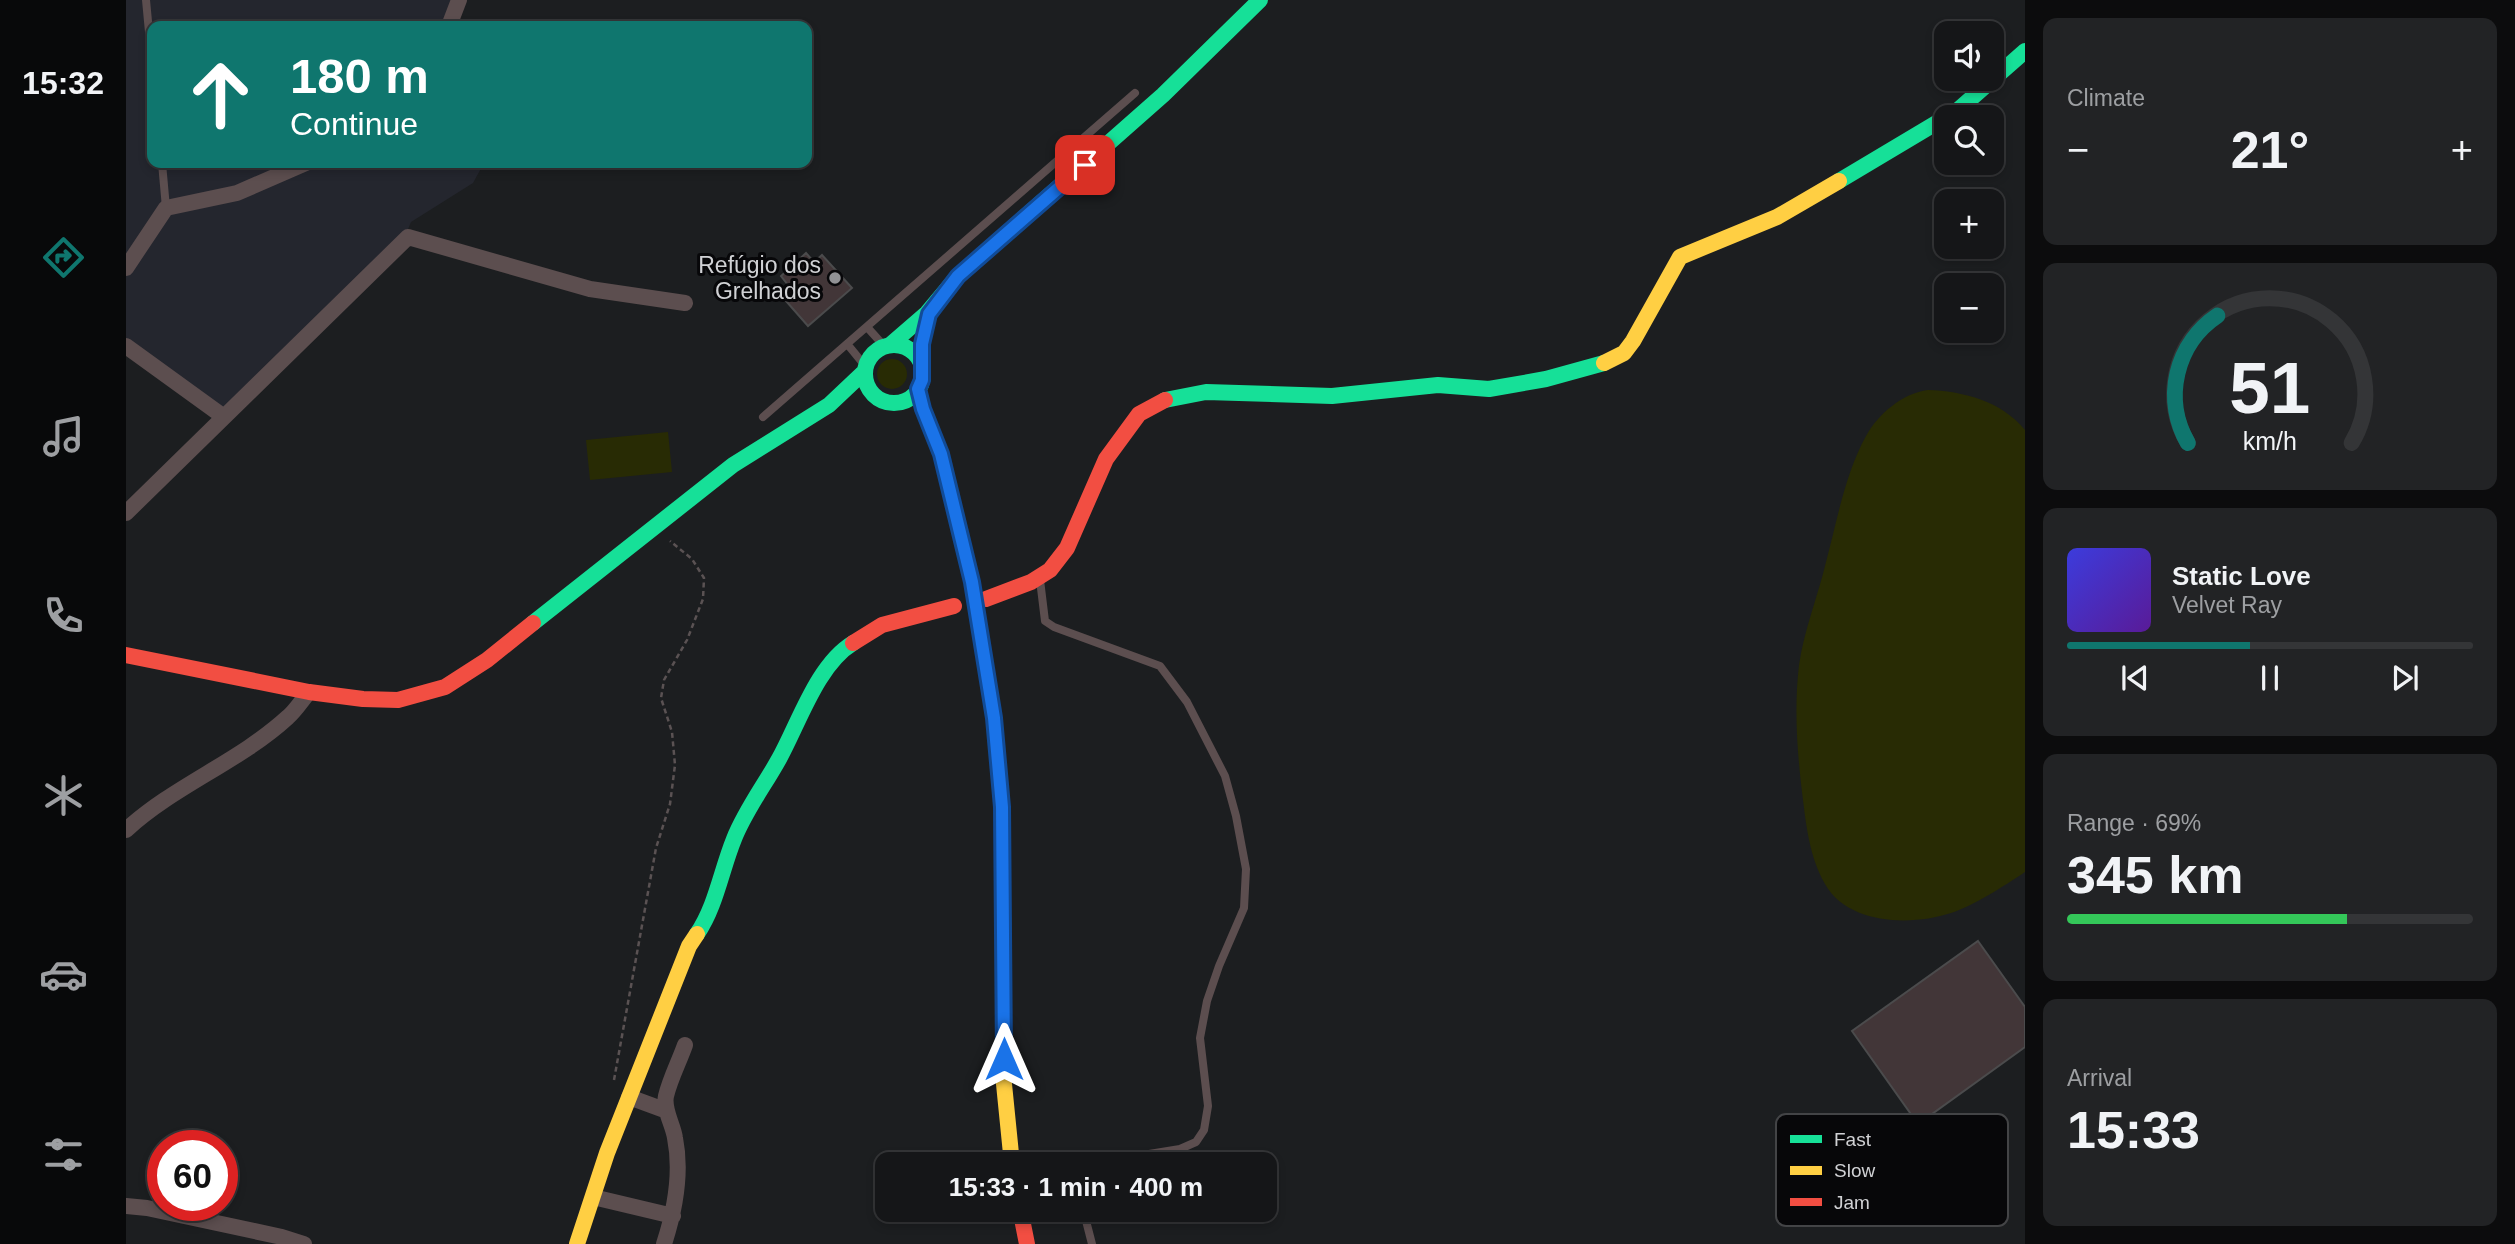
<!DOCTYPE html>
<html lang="en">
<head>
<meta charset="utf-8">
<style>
  body { margin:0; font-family:Arial,sans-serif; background:#222325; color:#f1f3f6; height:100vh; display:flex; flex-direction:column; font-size:26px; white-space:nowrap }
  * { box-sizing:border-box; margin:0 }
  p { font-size:23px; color:#9d9fa2 }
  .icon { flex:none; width:38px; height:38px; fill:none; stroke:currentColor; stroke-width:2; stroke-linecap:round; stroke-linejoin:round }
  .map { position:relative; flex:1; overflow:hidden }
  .panel { display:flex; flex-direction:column; gap:18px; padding:18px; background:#0c0c0d; width:490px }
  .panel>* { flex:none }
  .hud { position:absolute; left:21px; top:21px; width:665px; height:147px; border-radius:14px; box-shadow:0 4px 10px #0003,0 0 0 2px #343537; background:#0f766e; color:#fff; overflow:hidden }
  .fabs { position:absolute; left:1808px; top:21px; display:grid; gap:14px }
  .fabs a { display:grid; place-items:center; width:70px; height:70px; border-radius:14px; background:#151618; box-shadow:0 4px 10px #0003,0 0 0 2px #343537; font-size:35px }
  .speed { position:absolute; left:21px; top:1130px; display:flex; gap:14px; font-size:35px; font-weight:700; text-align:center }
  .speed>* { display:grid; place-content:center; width:91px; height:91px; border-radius:50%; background:#151618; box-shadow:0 4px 10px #0003,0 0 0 2px #343537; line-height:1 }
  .speed .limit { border:10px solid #d22; background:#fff; color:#111 }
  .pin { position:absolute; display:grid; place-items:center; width:60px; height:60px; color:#fff; margin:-30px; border-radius:14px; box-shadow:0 4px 10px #0006 }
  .me { position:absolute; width:77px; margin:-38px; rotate:0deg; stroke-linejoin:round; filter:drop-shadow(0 0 5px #0008) }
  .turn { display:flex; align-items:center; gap:24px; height:147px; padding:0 28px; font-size:32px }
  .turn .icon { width:91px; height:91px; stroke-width:2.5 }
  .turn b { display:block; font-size:49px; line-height:60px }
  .big { font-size:52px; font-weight:700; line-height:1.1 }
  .panel .widget { flex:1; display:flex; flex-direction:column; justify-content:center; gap:10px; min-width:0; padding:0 24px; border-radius:14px; background:#222325 }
  .panel .dial { align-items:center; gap:0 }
  .dial svg { height:182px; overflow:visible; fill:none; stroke:#343537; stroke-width:7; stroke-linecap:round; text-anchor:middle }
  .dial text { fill:#f1f3f6; stroke:none }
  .song { display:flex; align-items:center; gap:21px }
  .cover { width:84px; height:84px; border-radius:10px; background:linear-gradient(135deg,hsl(240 70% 55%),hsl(270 70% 35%)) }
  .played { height:7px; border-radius:4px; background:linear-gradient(90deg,#0f766e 45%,#343537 45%) }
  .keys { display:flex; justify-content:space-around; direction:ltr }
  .heat { display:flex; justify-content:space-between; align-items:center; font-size:38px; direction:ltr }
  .charge { height:10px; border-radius:5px; background:linear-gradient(90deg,#34c759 69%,#343537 0) }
  .trip { position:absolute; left:749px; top:1152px; width:402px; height:70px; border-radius:14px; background:#151618; box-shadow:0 4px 10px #0003,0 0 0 2px #343537; font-weight:700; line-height:70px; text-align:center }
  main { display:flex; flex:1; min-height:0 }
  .menu { display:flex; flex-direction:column; width:126px; justify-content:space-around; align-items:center; background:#08090a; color:#9d9fa2 }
  .menu .icon { width:49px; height:49px }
  .menu .on { color:#0f766e }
  .menu b { font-size:32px; color:#f1f3f6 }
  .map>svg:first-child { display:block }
</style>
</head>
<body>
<main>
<nav class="menu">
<b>15:32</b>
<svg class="icon on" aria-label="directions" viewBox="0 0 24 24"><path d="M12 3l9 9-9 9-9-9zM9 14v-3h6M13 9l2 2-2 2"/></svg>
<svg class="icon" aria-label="music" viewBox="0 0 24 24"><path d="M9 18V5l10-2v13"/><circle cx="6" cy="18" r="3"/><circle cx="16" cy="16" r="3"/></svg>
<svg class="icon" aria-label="phone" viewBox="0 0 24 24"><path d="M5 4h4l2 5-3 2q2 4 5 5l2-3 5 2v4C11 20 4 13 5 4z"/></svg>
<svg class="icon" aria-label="climate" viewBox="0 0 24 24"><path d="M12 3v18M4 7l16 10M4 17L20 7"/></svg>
<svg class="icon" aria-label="car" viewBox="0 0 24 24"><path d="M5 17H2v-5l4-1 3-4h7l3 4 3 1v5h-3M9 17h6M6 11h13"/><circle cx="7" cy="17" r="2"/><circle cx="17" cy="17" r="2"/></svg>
<svg class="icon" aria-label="filters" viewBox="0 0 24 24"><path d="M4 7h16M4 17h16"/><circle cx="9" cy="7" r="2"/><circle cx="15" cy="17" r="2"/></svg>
</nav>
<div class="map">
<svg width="1899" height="1244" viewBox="0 0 1899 1244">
  <rect width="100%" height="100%" fill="#1c1e20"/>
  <!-- built -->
  <path fill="#24262e" d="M0,0H338L329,26H26V163H358L347,183L285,222L278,239L102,413L0,340Z"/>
  <!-- green -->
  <path fill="#282b04" d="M751 374a15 15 0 1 1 30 0a15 15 0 1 1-30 0Z
    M1802,390C1836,391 1876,401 1899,430V872C1878,886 1849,905 1825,913C1786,926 1722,925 1699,884C1683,856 1680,824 1676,792C1671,750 1668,708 1673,665C1678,630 1692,596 1700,562C1711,521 1719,474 1740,436C1752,414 1777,393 1802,390Z
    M542,432L546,472L464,480L460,440Z"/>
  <!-- building -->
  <path fill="#423638" stroke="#4b4b4c" stroke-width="2" d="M680,253L688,262L696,255L726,288L682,326L653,293L662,285L655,276Z
    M1852,941L1899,1007V1047L1792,1124L1726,1031Z"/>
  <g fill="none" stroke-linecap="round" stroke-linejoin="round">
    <!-- path -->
    <path stroke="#5a5253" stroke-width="2.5" stroke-dasharray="5 3.5" stroke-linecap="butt" d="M488,1080L530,848L544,804L549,765L546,732L535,698L538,680L561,640L577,599L578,578L566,559L544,541"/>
    <!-- lane -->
    <path stroke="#5c4e4f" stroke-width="8" d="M20,0L26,64
      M36,163L40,208
      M741,327L759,347
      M722,345L740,367
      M637,417L1009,93
      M914,580L919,621L928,627L1034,666L1061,702L1099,776L1110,816L1120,869L1118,908L1093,966L1081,1001L1074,1038L1082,1106L1078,1130L1070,1142L1054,1149L986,1160L980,1164
      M957,1209L966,1244"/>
    <!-- street -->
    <path stroke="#5c4e4f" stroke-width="16" d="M323,26L333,0
      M0,268L40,208L111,193L180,163
      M0,346L98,417
      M0,513L282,237L464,289L559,303
      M0,830C49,785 113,762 162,717C170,710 176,700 183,692
      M503,1097L541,1111
      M467,1197L547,1216
      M0,1206L21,1208L156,1237L178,1244
      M538,1244C549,1210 556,1173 549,1138C547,1124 537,1110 540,1096C544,1079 553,1062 559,1045"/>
    <!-- fast -->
    <path stroke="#16e098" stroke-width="16" d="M1713,181L1832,110L1899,51
      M764,345L801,313L832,276L1037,95L1134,0
      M739 374a29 29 0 1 1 58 0a29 29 0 1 1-58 0Z
      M1039,400L1080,392L1206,396L1312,385L1363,389L1420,379L1478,363
      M407,623L607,465L703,405L739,371
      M571,934C590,906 595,871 608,839C619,811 638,786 653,759C673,723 691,665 727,643"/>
    <!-- slow -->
    <path stroke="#ffcf43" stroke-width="16" d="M1478,363L1498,353L1507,341L1554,257L1651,217L1713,181
      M877,913L878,1084L886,1164
      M451,1244L481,1153L563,946L571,934"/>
    <!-- jam -->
    <path stroke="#f24e42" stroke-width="16" d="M792,389L797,409L815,454L846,582L868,718L876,807L877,913
      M860,599L905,582L924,570L941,548L980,459L1013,414L1039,400
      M727,643L756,625L828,606
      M0,655L183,692L237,699L272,700L319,687L361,660L407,623
      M894,1209L901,1244"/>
  </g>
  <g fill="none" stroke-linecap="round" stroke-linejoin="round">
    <!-- route casing -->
    <g stroke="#114b97" stroke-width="18">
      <path id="route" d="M878,1059L876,807L868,718L846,582L815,454L797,409L792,389L796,380V344L803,314L832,276L959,165"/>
    </g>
    <!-- route -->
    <use href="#route" stroke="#1a73e8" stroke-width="12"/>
  </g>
  <!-- markers -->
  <circle fill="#919295" stroke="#070709" stroke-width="2.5" cx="709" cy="278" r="7"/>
  <g text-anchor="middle" stroke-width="6" stroke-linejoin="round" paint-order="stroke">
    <!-- poi labels -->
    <g font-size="23" fill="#d0d1d4" stroke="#070709" text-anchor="end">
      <text x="695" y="273">Refúgio dos<tspan x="695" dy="26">Grelhados</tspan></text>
    </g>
  </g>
  <!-- legend -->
  <rect x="1650" y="1114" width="232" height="112" rx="10" fill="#070709" stroke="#434446" stroke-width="2"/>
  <rect x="1664" y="1135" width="32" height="8" fill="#16e098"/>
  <rect x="1664" y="1166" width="32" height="9" fill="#ffcf43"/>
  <rect x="1664" y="1198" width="32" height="8" fill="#f24e42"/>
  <g font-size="19" fill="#d0d1d4">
    <text x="1708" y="1146">Fast</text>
    <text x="1708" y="1177">Slow</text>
    <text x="1708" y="1209">Jam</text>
  </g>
</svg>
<div class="fabs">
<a><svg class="icon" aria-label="sound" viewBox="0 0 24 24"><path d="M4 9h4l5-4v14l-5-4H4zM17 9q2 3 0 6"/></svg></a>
<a><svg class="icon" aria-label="search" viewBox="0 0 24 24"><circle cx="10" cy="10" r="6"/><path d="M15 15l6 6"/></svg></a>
<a>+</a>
<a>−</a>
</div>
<div class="speed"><div class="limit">60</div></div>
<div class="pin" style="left:959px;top:165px;background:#d93025"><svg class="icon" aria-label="arrive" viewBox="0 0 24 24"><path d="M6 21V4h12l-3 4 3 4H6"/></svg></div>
<svg class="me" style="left:878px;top:1059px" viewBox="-20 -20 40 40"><path d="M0-17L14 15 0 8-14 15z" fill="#1a73e8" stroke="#fff" stroke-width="4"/></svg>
<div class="trip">15:33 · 1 min · 400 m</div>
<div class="hud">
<div class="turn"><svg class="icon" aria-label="ahead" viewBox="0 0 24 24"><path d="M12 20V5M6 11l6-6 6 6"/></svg><div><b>180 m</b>Continue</div></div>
</div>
</div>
<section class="panel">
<div class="widget"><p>Climate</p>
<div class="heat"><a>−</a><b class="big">21°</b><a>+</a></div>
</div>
<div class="widget dial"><svg viewBox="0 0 100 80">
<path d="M14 69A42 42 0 1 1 86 69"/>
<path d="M14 69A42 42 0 0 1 27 13" stroke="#0f766e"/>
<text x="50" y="56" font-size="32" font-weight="700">51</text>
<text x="50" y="72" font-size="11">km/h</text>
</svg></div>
<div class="widget">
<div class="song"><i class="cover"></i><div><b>Static Love</b><p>Velvet Ray</p></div></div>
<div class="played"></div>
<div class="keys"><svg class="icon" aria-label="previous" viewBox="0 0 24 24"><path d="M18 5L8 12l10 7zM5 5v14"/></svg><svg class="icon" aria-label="pause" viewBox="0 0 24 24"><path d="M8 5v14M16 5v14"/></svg><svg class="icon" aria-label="next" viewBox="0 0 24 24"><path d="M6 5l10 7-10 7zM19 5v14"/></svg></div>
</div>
<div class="widget"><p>Range · 69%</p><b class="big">345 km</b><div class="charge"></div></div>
<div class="widget"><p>Arrival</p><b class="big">15:33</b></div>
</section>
</main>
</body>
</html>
